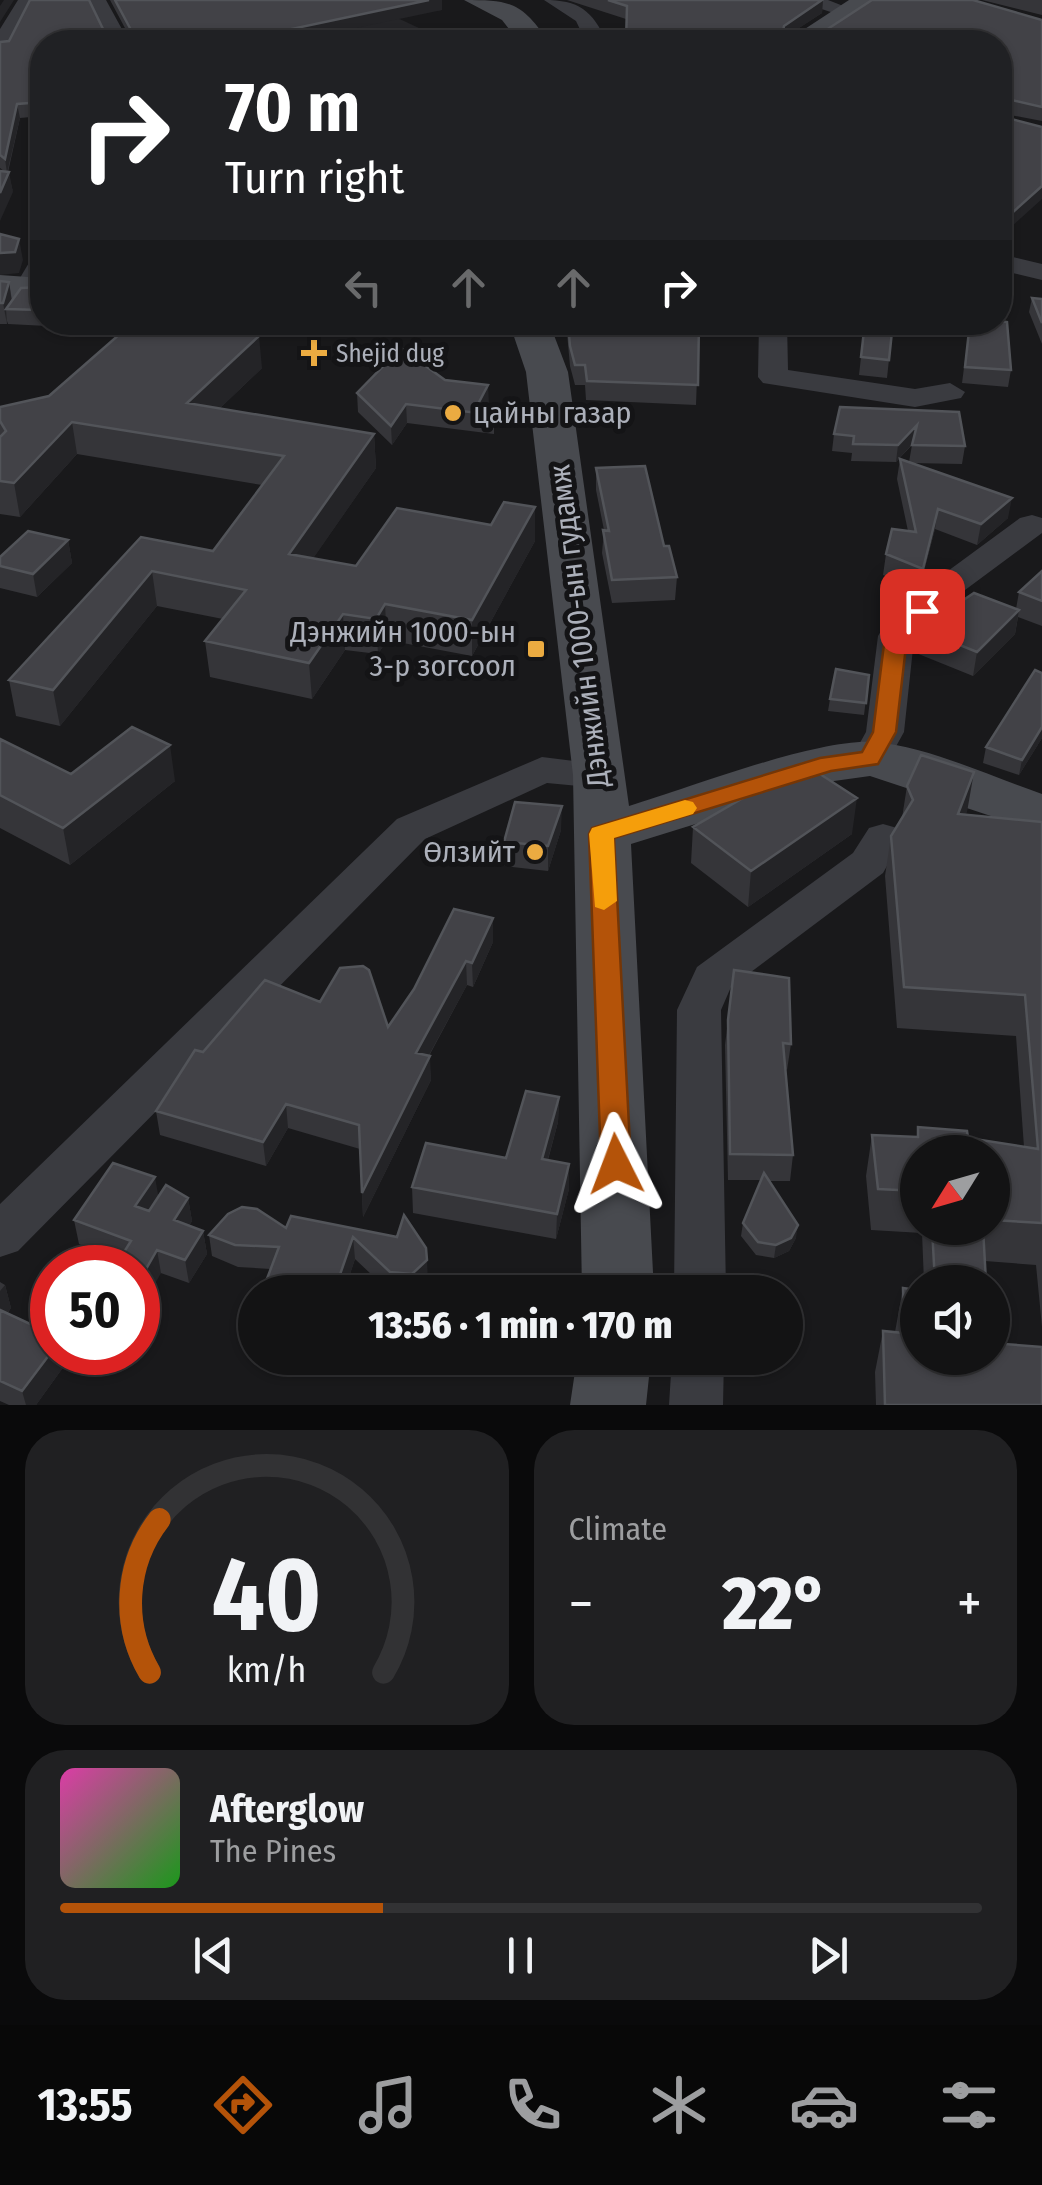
<!DOCTYPE html>
<html lang="en">
<head>
<meta charset="utf-8">
<style>
  body { margin:0; font-family:"Fira Sans Condensed",sans-serif; background:#202022; color:#f1f3f6; height:100vh; display:flex; flex-direction:column; font-size:38px; white-space:nowrap }
  * { box-sizing:border-box; margin:0 }
  p { font-size:32px; color:#9d9ea0 }
  .icon { flex:none; width:55px; height:55px; fill:none; stroke:currentColor; stroke-width:2; stroke-linecap:round; stroke-linejoin:round }
  .map { position:relative; height:1405px; overflow:hidden }
  .drawer { display:flex; flex-direction:column; gap:25px; padding:25px; background:#0a0a0b; flex:1 }
  .drawer>* { flex:none }
  .hud { position:absolute; left:30px; top:30px; width:982px; height:305px; border-radius:40px; box-shadow:0 2px 8px #0004,0 0 0 2px #323234; background:#202124; color:#fff; overflow:hidden }
  .needle { width:65px; rotate:233deg }
  .tools { position:absolute; left:900px; top:1135px; display:grid; gap:20px }
  .tools a { display:grid; place-items:center; width:110px; height:110px; border-radius:50%; background:#131314; box-shadow:0 2px 8px #0004,0 0 0 2px #323234; font-size:50px }
  .speed { position:absolute; left:30px; top:1245px; display:flex; gap:20px; font-size:50px; font-weight:700; text-align:center }
  .speed>* { display:grid; place-content:center; width:130px; height:130px; border-radius:50%; background:#131314; box-shadow:0 2px 8px #0004,0 0 0 2px #323234; line-height:1 }
  .speed .limit { border:15px solid #d22; background:#fff; color:#111 }
  .pin { position:absolute; display:grid; place-items:center; width:85px; height:85px; color:#fff; margin:-42px; border-radius:20px; box-shadow:0 5px 15px #0006 }
  .me { position:absolute; width:110px; margin:-55px; rotate:357deg; stroke-linejoin:round; filter:drop-shadow(0 0 8px #0008) }
  .turn { display:flex; align-items:center; gap:35px; height:210px; padding:0 30px; font-size:45px }
  .turn .icon { width:130px; height:130px; stroke-width:2.5 }
  .turn b { display:block; font-size:70px; line-height:85px }
  .lanes { display:flex; align-items:center; height:95px; padding:0 30px; background:#0003; justify-content:center; gap:50px; direction:ltr }
  .lanes .off { opacity:.35 }
  .big { font-size:75px; font-weight:800; line-height:1.1 }
  .drawer .card { flex:1; display:flex; flex-direction:column; justify-content:center; gap:15px; min-width:0; padding:0 35px; border-radius:40px; background:#202022 }
  .drawer .dial { align-items:center; gap:0 }
  .dial svg { height:260px; overflow:visible; fill:none; stroke:#323234; stroke-width:7; stroke-linecap:round; text-anchor:middle }
  .dial text { fill:#f1f3f6; stroke:none }
  .song { display:flex; align-items:center; gap:30px }
  .cover { width:120px; height:120px; border-radius:15px; background:linear-gradient(135deg,hsl(320 70% 55%),hsl(120 70% 35%)) }
  .played { height:10px; border-radius:5px; background:linear-gradient(90deg,#b45309 35%,#323234 35%) }
  .keys { display:flex; justify-content:space-around; direction:ltr }
  .heat { display:flex; justify-content:space-between; align-items:center; font-size:55px; direction:ltr }
  .drawer .tiles { flex:1; display:grid; gap:25px; grid-template-columns:1fr 1fr }
  .card:last-child { grid-column:span 2 }
  .trip { position:absolute; left:238px; top:1275px; width:565px; height:100px; border-radius:50px; background:#131314; box-shadow:0 2px 8px #0004,0 0 0 2px #323234; font-weight:800; line-height:100px; text-align:center }
  .dock { display:flex; height:160px; justify-content:space-around; align-items:center; background:#080808; color:#9d9ea0 }
  .dock .icon { width:70px; height:70px }
  .dock .active { color:#b45309 }
  .dock b { font-size:45px; color:#f1f3f6 }
  .map>svg:first-child { display:block }
</style>
</head>
<body>
<div class="map">
<svg width="1042" height="1405" viewBox="0 0 1042 1405">
  <rect width="100%" height="100%" fill="#19191b"/>
  <!-- built -->
  <path fill="#252528" d="M376,8L449,42H210Z"/>
  <g fill="none" stroke-linecap="round" stroke-linejoin="round">
    <!-- street -->
    <path fill="#3a3b40" fill-rule="evenodd" d="M18,0H38L8,52L0,53V29Z
      M86,0H106L129,42H109Z
      M544,0C579,0 592,10 607,42H586L576,21Z
      M794,0H828L856,11L846,17Z
      M42,254V288L28,296L18,294L14,288L33,256Z
      M1000,254L1042,264V280L1000,270Z
      M759,322H787L788,370L915,389L950,383L965,392L961,398L915,407L763,383L758,377Z
      M1032,515L1042,518V533L961,593L914,639L904,732L884,768L870,771L856,768L851,759L866,732L878,636L883,628L937,579L1020,518Z
      M542,757L614,766L620,775L614,784L600,788L547,783L425,839L18,1251L0,1257V1204L397,819Z
      M883,824L897,828L903,838L883,873L731,987L721,1010L726,1292H674L677,1010L697,967L853,853L869,828Z
      M672,1358H724L723,1405H669Z"/>
    <!-- secondary -->
    <path fill="#484a4f" fill-rule="evenodd" d="M464,0C511,0 521,2 549,42H519L502,20Z
      M849,0H883L820,42H785Z
      M0,275L42,278V300L0,299Z
      M509,322H549L568,372L629,806C689,788 817,738 874,742C930,747 989,776 1042,794V833L870,776L834,781L631,844L654,1292H582L573,775L526,372Z
      M577,1358H651L646,1405H570Z"/>
  </g>
  <!-- wall -->
  <path fill="#353539" fill-rule="evenodd" d="M110,0H442V10L42,42V116L20,118L8,172L13,192L5,172L0,168V42L126,30Z
    M567,0H823L822,13L794,31L823,32L1042,20V121L626,42V19Z
    M982,0H1042V15Z
    M42,278V322H110L106,329L8,324V321L7,324H0V281L9,282L12,300L42,287Z
    M1032,298L1042,299V344L1029,312Z
    M566,322H699L696,405L586,400L585,385H575L570,366Z
    M865,322H893L887,378L859,375Z
    M970,322L1011,370L1008,387L962,383Z
    M262,368L219,409L374,434L376,468L313,558L356,566L491,525L535,507V541L472,656L387,640L378,654L345,650L312,699L210,677L205,641L223,619L157,606L60,726L16,716L9,680L141,537L213,551L262,485L77,454L20,517L0,514V407Z
    M445,380L489,404L486,409L494,415V434L407,423L392,445L358,412L357,393Z
    M834,434L965,446L962,464L911,463L1008,518L977,545L935,529L919,590L883,575L886,554L908,531L897,479L900,459L909,462L912,445L896,462L851,461L852,453L832,451Z
    M596,468L664,546L677,577L675,600L612,603L602,553L604,530L596,490Z
    M68,540L72,563L37,597L0,588V557Z
    M1042,571V626L1018,617L1015,634L973,676L916,653L920,629L1016,609L1019,592Z
    M1042,673V738L1019,775L983,763L986,747Z
    M869,675L864,715L828,711L830,699Z
    M0,739L71,774L175,781L70,865L0,828Z
    M907,786L966,814L1042,822V1327L1036,1265L985,1261L986,1282H924L922,1233L871,1230L866,1176L872,1135L917,1137L918,1127L968,1138L1024,1147L1016,1036L897,1028L885,876L891,836L902,818ZM918,1152H992V1228H918Z
    M693,827L852,834L748,907L691,863Z
    M561,830L548,871L504,866V842Z
    M493,942L473,987L467,985L429,1056L431,1080L363,1217L360,1149L288,1128L266,1166L160,1135L156,1111L203,1052L388,1027L414,989Z
    M728,1020L791,1044L787,1070L786,1069L793,1155L790,1181H769L796,1238L789,1251L774,1258L756,1255L741,1236L743,1223L761,1180H728L725,1045Z
    M559,1097L558,1122L548,1160L569,1189L556,1239L413,1213L412,1187L506,1158Z
    M158,1197L188,1198L192,1221L189,1226L203,1231L207,1254L189,1283L79,1244L74,1220Z
    M286,1228L397,1237L428,1282L417,1292H390L355,1259L344,1292H262L271,1269L238,1267L212,1256L209,1235Z
    M0,1282L5,1285L11,1308L7,1314L52,1352H65L67,1362L36,1405H9L0,1401Z
    M903,1288L1042,1405H876L875,1372L883,1331L895,1332Z"/>
  <!-- shaded-wall -->
  <path fill="#242427" d="M4,0H14L0,22V6Z
    M429,0H442V10L290,42L282,31Z
    M823,0L822,13L783,39L784,26Z
    M17,104L20,118L7,173L5,159Z
    M9,172L13,192L0,221V193Z
    M1042,186V199L1000,237L1002,222Z
    M19,239L23,260L19,273L0,275V253Z
    M9,282L12,303L6,309L7,324L3,303Z
    M259,336L262,368L191,436L187,403Z
    M488,385L489,404L483,414L478,404Z
    M406,404L407,423L392,445L391,426Z
    M72,422L77,454L20,517L14,483Z
    M917,425L914,442L896,462L898,445Z
    M374,434L376,468L292,589L289,554Z
    M1012,498L1008,518L977,545L981,524Z
    M535,507V541L472,656V620Z
    M938,509L935,529L919,590L923,569Z
    M68,540L72,563L37,597L33,574Z
    M152,571L157,606L60,726L53,690Z
    M385,604L387,640L378,654L376,619Z
    M1019,610L1015,634L973,676L977,652Z
    M343,614L345,650L312,699L309,663Z
    M1042,727V738L1019,775L1022,760Z
    M170,745L175,781L70,865L63,828Z
    M974,772L967,812L951,854L958,814Z
    M857,798L852,834L748,907L751,871Z
    M562,806L561,830L548,871V846Z
    M493,918V942L473,987L472,963Z
    M466,961L467,985L417,1077L416,1053Z
    M430,1056L431,1080L363,1217L362,1193Z
    M559,1097L558,1122L541,1184L542,1159Z
    M286,1104L288,1128L266,1166L263,1142Z
    M569,1164V1189L556,1239L557,1214Z
    M155,1177L159,1200L139,1230L135,1206Z
    M188,1198L192,1221L178,1244L174,1220Z
    M798,1225L796,1238L789,1251L774,1258L776,1245Z
    M203,1231L207,1254L189,1283L185,1260Z
    M353,1237L355,1259L344,1292H334Z
    M157,1250L161,1273L138,1314V1283Z
    M427,1260L428,1282L417,1292H413L412,1274Z
    M5,1285L11,1308L0,1323V1291Z
    M52,1351V1352H65L67,1362L36,1405H26L22,1391Z"/>
  <!-- building -->
  <path fill="#424247" stroke="#525459" stroke-width="2.5" d="M30,0H89L104,31L131,30L115,0H429L282,31L300,42H42V102L17,104L5,159L0,155V42L9,41Z
    M608,0H822L784,26L783,31L823,32L872,0H973L1042,20V107L1003,98L1000,110V42H626L627,6Z
    M1000,116L1042,127V186L1002,222L1000,217Z
    M0,171L9,172L0,193Z
    M0,234L19,239L15,252L0,253Z
    M42,278V310L6,309L21,288L42,287Z
    M0,281L9,282L3,303H0Z
    M1032,298L1042,299V323Z
    M1000,321L1007,322L1011,370L965,367L970,322H1000Z
    M568,322H699L698,385L587,381L585,365H575L570,346Z
    M865,322H893L889,360L861,357Z
    M209,326L259,336L187,403L374,434L289,554L356,566L397,508L491,525L504,502L535,507L472,620L385,604L376,619L343,614L309,663L205,641L246,590L152,571L53,690L9,680L141,537L213,551L284,456L72,422L14,483L0,481V437L6,431L0,421V407L49,396L121,333Z
    M401,348L445,380L488,385L478,404L494,415L406,404L391,426L357,393Z
    M840,407L959,412L965,446L912,445L917,425L898,445L853,444L854,436L834,434Z
    M900,459L1012,498L981,524L938,509L923,569L886,554L892,529L916,532Z
    M645,466L664,546H669L677,577L612,580L603,530L609,531L596,468Z
    M28,531L68,540L33,574L0,566V557Z
    M1042,571V601L1019,592Z
    M974,593L1019,610L977,652L920,629Z
    M836,669L869,675L866,703L830,699Z
    M1035,670L1042,673V727L1022,760L986,747Z
    M132,727L170,745L63,828L0,795V739L71,774Z
    M921,755L974,772L958,814L1042,822V1223L992,1220V1152H918V1191L878,1189L872,1135L918,1137V1127L967,1131L968,1138L1038,1149L1025,995L904,987L891,836L913,800L907,786Z
    M803,763L857,798L751,871L693,827Z
    M515,802L562,806L548,846L504,842Z
    M454,909L493,918L472,963L466,961L416,1053L430,1056L362,1193L359,1125L286,1104L263,1142L156,1111L195,1050L203,1052L265,980L320,1002L340,968L363,966L369,970L388,1027L414,989Z
    M734,970L789,978L791,1044L783,1043L793,1155L730,1154L728,1020Z
    M526,1091L559,1097L542,1159L569,1164L557,1214L412,1187L426,1143L506,1158Z
    M113,1163L155,1177L135,1206L149,1211L166,1185L188,1198L174,1220L203,1231L185,1260L157,1250L138,1283V1268H114L131,1241L74,1220Z
    M764,1173L798,1225L791,1238L776,1245L758,1242L743,1223Z
    M242,1207L257,1209L286,1228L291,1216L397,1237L404,1215L426,1248L427,1260L412,1274L390,1272L353,1237L334,1292H262L279,1247L235,1245L209,1235L228,1214Z
    M932,1228H983L986,1282H935Z
    M903,1288L918,1290V1358H992V1343L1042,1347V1405H885L883,1331L904,1333Z
    M0,1310L52,1334V1351L22,1391L0,1381Z"/>
  <!-- route -->
  <path fill="#b45309" stroke="#753606" stroke-width="2.5" d="M922,605L933,611L907,638L896,732L878,764L831,771L614,838L631,1164L626,1172H606L601,1164L589,834L592,828L820,758L862,752L873,732L885,636Z"/>
  <!-- slow -->
  <path fill="#f59e0b" d="M685,800L693,802L697,808L693,814L614,838L617,901L604,910L595,907L589,834L592,828Z"/>
  <!-- markers -->
  <g fill="#ebab41" stroke="#141416" stroke-width="4">
    <path d="M309 338h10v10h10v10h-10v10h-10v-10h-10v-10h10z"/>
    <circle cx="453" cy="413" r="10"/>
    <rect x="526" y="639" width="20" height="20" rx="5"/>
    <circle cx="535" cy="852" r="10"/>
  </g>
  <g text-anchor="middle" stroke-width="10" stroke-linejoin="round" paint-order="stroke">
    <!-- far-poi labels -->
    <g font-size="25" fill="#acb0ba" stroke="#141416" text-anchor="start">
      <text x="336" y="362">Shejid dug</text>
    </g>
    <!-- poi labels -->
    <g font-size="30" fill="#acb0ba" stroke="#141416" text-anchor="end">
      <text x="473" y="423" text-anchor="start">цайны газар</text>
      <text x="516" y="642">Дэнжийн 1000-ын<tspan x="516" dy="34">3-р зогсоол</tspan></text>
      <text x="515" y="862">Өлзийт</text>
    </g>
    <!-- street labels -->
    <g font-size="30" fill="#acb0ba" stroke="#141416">
      <text transform="translate(579 626) rotate(-97)" y="10">Дэнжийн 1000-ын гудамж</text>
    </g>
  </g>
</svg>
<div class="tools">
<a><svg class="needle" viewBox="-14 -14 28 28"><path d="M0-13l5 13h-10z" fill="#e53935"/><path d="M0 13l5-13h-10z" fill="#9d9ea0"/></svg></a>
<a><svg class="icon" aria-label="sound" viewBox="0 0 24 24"><path d="M4 9h4l5-4v14l-5-4H4zM17 9q2 3 0 6"/></svg></a>
</div>
<div class="speed"><div class="limit">50</div></div>
<div class="pin" style="left:922px;top:611px;background:#d93025"><svg class="icon" aria-label="arrive" viewBox="0 0 24 24"><path d="M6 21V4h12l-3 4 3 4H6"/></svg></div>
<svg class="me" style="left:616px;top:1164px" viewBox="-20 -20 40 40"><path d="M0-17L14 15 0 8-14 15z" fill="#b45309" stroke="#fff" stroke-width="4"/></svg>
<div class="trip">13:56 · 1 min · 170 m</div>
<div class="hud">
<div class="turn"><svg class="icon" aria-label="right" viewBox="0 0 24 24"><path d="M7 20v-9h11M14 6l5 5-5 5"/></svg><div><b>70 m</b>Turn right</div></div>
<div class="lanes"><svg class="icon off" aria-label="left" viewBox="0 0 24 24"><path d="M17 20v-9H6M10 6l-5 5 5 5"/></svg><svg class="icon off" aria-label="ahead" viewBox="0 0 24 24"><path d="M12 20V5M6 11l6-6 6 6"/></svg><svg class="icon off" aria-label="ahead" viewBox="0 0 24 24"><path d="M12 20V5M6 11l6-6 6 6"/></svg><svg class="icon" aria-label="right" viewBox="0 0 24 24"><path d="M7 20v-9h11M14 6l5 5-5 5"/></svg></div>
</div>
</div>
<section class="drawer">
<div class="tiles">
<div class="card dial"><svg viewBox="0 0 100 80">
<path d="M14 69A42 42 0 1 1 86 69"/>
<path d="M14 69A42 42 0 0 1 17 22" stroke="#b45309"/>
<text x="50" y="56" font-size="32" font-weight="700">40</text>
<text x="50" y="72" font-size="11">km/h</text>
</svg></div>
<div class="card"><p>Climate</p>
<div class="heat"><a>−</a><b class="big">22°</b><a>+</a></div>
</div>
<div class="card">
<div class="song"><i class="cover"></i><div><b>Afterglow</b><p>The Pines</p></div></div>
<div class="played"></div>
<div class="keys"><svg class="icon" aria-label="previous" viewBox="0 0 24 24"><path d="M18 5L8 12l10 7zM5 5v14"/></svg><svg class="icon" aria-label="pause" viewBox="0 0 24 24"><path d="M8 5v14M16 5v14"/></svg><svg class="icon" aria-label="next" viewBox="0 0 24 24"><path d="M6 5l10 7-10 7zM19 5v14"/></svg></div>
</div>
</div>
</section>
<nav class="dock">
<b>13:55</b>
<svg class="icon active" aria-label="directions" viewBox="0 0 24 24"><path d="M12 3l9 9-9 9-9-9zM9 14v-3h6M13 9l2 2-2 2"/></svg>
<svg class="icon" aria-label="music" viewBox="0 0 24 24"><path d="M9 18V5l10-2v13"/><circle cx="6" cy="18" r="3"/><circle cx="16" cy="16" r="3"/></svg>
<svg class="icon" aria-label="phone" viewBox="0 0 24 24"><path d="M5 4h4l2 5-3 2q2 4 5 5l2-3 5 2v4C11 20 4 13 5 4z"/></svg>
<svg class="icon" aria-label="climate" viewBox="0 0 24 24"><path d="M12 3v18M4 7l16 10M4 17L20 7"/></svg>
<svg class="icon" aria-label="car" viewBox="0 0 24 24"><path d="M5 17H2v-5l4-1 3-4h7l3 4 3 1v5h-3M9 17h6M6 11h13"/><circle cx="7" cy="17" r="2"/><circle cx="17" cy="17" r="2"/></svg>
<svg class="icon" aria-label="filters" viewBox="0 0 24 24"><path d="M4 7h16M4 17h16"/><circle cx="9" cy="7" r="2"/><circle cx="15" cy="17" r="2"/></svg>
</nav>
</body>
</html>
